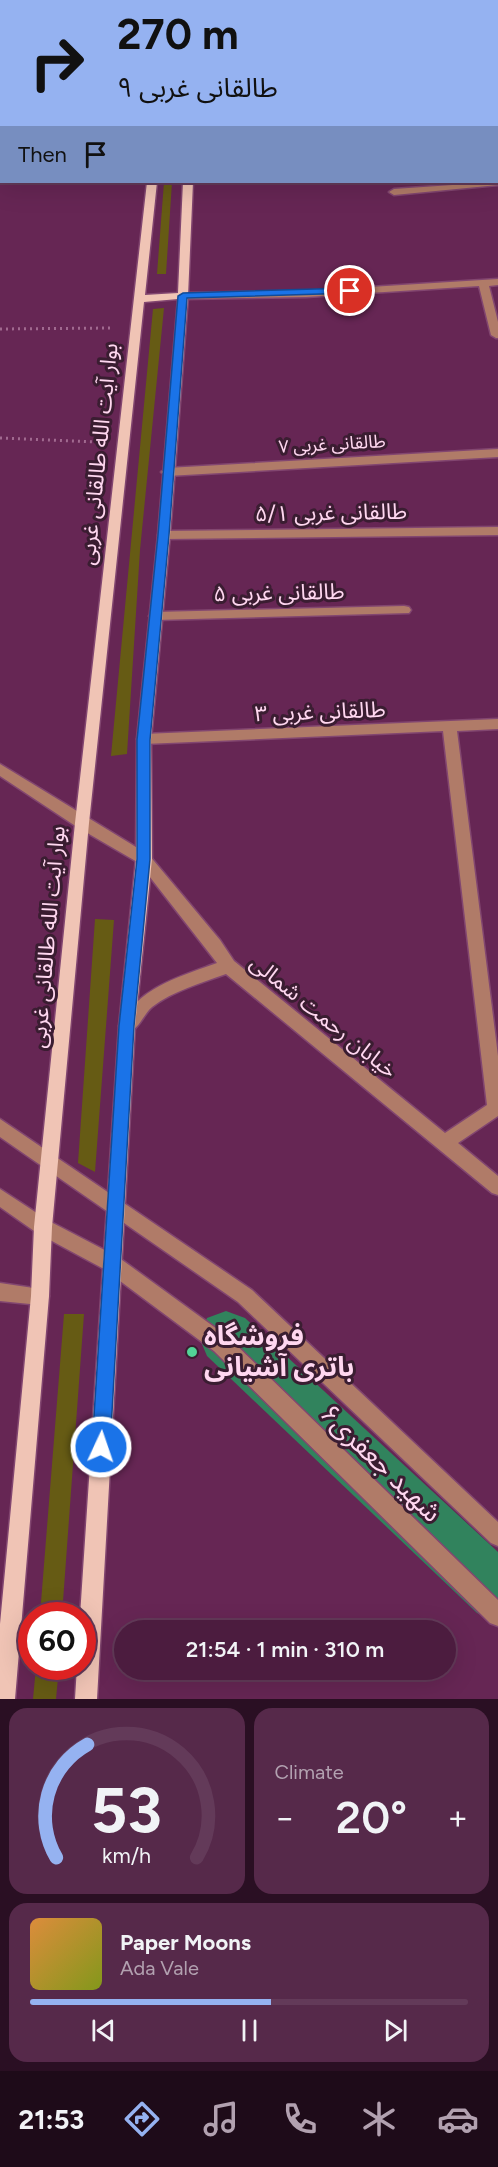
<!DOCTYPE html>
<html lang="en">
<head>
<meta charset="utf-8">
<style>
  body { margin:0; font-family:Figtree,"Noto Sans Arabic",sans-serif; background:#56294a; color:#f1f3f6; height:100vh; display:flex; flex-direction:column; font-size:22px; white-space:nowrap }
  * { box-sizing:border-box; margin:0 }
  p { font-size:20px; color:#b2a1b0 }
  .icon { flex:none; width:33px; height:33px; fill:none; stroke:currentColor; stroke-width:2; stroke-linecap:round; stroke-linejoin:round }
  .map { position:relative; height:1699px; overflow:hidden }
  .panel { display:flex; flex-direction:column; gap:9px; padding:9px; background:#2a0f23; flex:1 }
  .panel>* { flex:none }
  .top-card { position:absolute; left:0px; top:0px; width:498px; height:183px; box-shadow:0 6px 24px #0002,0 0 0 2px #633a59; background:#95b2f1; color:#111; overflow:hidden }
  .speed { position:absolute; left:18px; top:1602px; display:flex; gap:12px; font-size:30px; font-weight:700; text-align:center }
  .speed>* { display:grid; place-content:center; width:78px; height:78px; border-radius:50%; background:#4c1c3f; box-shadow:0 6px 24px #0002,0 0 0 2px #633a59; line-height:1 }
  .speed .limit { border:9px solid #d22; background:#fff; color:#111 }
  .pin { position:absolute; display:grid; place-items:center; width:51px; height:51px; color:#fff; margin:-26px; border:3px solid #fff; border-radius:50%; box-shadow:0 2px 6px #0007 }
  .me { position:absolute; width:66px; margin:-33px; rotate:3deg; stroke-linejoin:round; filter:drop-shadow(0 0 4px #0008) }
  .turn { display:flex; align-items:center; gap:21px; height:126px; padding:0 18px; font-size:27px }
  .turn .icon { width:78px; height:78px; stroke-width:2.5 }
  .turn b { display:block; font-size:42px; line-height:51px }
  .then { display:flex; align-items:center; height:57px; padding:0 18px; background:#0003; gap:12px; font-size:22px }
  .big { font-size:45px; font-weight:600; line-height:1.1 }
  .panel .card { flex:1; display:flex; flex-direction:column; justify-content:center; gap:9px; min-width:0; padding:0 21px; border-radius:18px; background:#56294a }
  .panel .dial { align-items:center; gap:0 }
  .dial svg { height:156px; overflow:visible; fill:none; stroke:#633a59; stroke-width:7; stroke-linecap:round; text-anchor:middle }
  .dial text { fill:#f1f3f6; stroke:none }
  .song { display:flex; align-items:center; gap:18px }
  .cover { width:72px; height:72px; border-radius:9px; background:linear-gradient(135deg,hsl(30 70% 55%),hsl(70 70% 35%)) }
  .played { height:6px; border-radius:3px; background:linear-gradient(90deg,#95b2f1 55%,#633a59 55%) }
  .keys { display:flex; justify-content:space-around; direction:ltr }
  .heat { display:flex; justify-content:space-between; align-items:center; font-size:33px; direction:ltr }
  .panel .tiles { flex:1; display:grid; gap:9px; grid-template-columns:1fr 1fr }
  .card:last-child { grid-column:span 2 }
  .trip { position:absolute; left:114px; top:1620px; width:342px; height:60px; border-radius:30px; background:#4c1c3f; box-shadow:0 6px 24px #0002,0 0 0 2px #633a59; font-weight:600; line-height:60px; text-align:center }
  .tab-bar { display:flex; height:96px; justify-content:space-around; align-items:center; background:#1e0b19; color:#b2a1b0 }
  .tab-bar .icon { width:42px; height:42px }
  .tab-bar .on { color:#95b2f1 }
  .tab-bar b { font-size:27px; color:#f1f3f6 }
  .map>svg:first-child { display:block }
</style>
</head>
<body>
<div class="map">
<svg width="498" height="1699" viewBox="0 0 498 1699">
  <rect width="100%" height="100%" fill="#662654"/>
  <!-- green -->
  <path fill="#665b14" d="M164,182H172L166,274H157Z
    M164,308L140,550L127,754L111,756L153,309Z
    M95,919L114,920L95,1172L78,1163Z
    M64,1314H84L62,1615H40Z
    M36,1667H59L56,1699H33Z"/>
  <g fill="none" stroke-linecap="round" stroke-linejoin="round">
    <!-- canal -->
    <path fill="#31835d" fill-rule="evenodd" d="M226,1311L245,1318L498,1552V1622L477,1613L207,1356L199,1337L207,1318Z"/>
    <!-- minor casing -->
    <g stroke="#824670" stroke-width="3">
      <path id="minor" d="M0,2H2V6H0Z
        M496,26H498V30H496Z
        M0,36H2L0,49Z
        M496,93H498V99H496Z
        M0,110H2V116H0Z
        M2,148V158L0,159V149Z
        M496,179L498,185L394,195L389,192L394,189L496,182Z
        M498,279V285L489,286L498,322V338H496L491,335L479,286L306,297L183,299L178,296L183,293L306,291Z
        M498,449V457L167,476L161,472L167,468Z
        M498,527V535L164,539L158,535L164,531Z
        M404,606L409,607L411,610L409,613L156,620L149,616L156,612Z
        M498,719V729L457,731L498,1056V1116L458,1143L498,1176V1195L492,1193L226,974C201,983 173,991 152,1007C142,1015 137,1037 121,1031L119,1026C137,988 181,976 217,963L139,863L77,827L0,776V764L149,855L220,940L234,961L445,1133L487,1105L443,731L144,744L137,739L144,734Z
        M0,1119L252,1290L498,1522V1546L491,1543L238,1302L0,1137Z
        M0,1189L49,1221L118,1257L228,1337L498,1600V1626L490,1623L214,1351L104,1269L37,1233L0,1207Z
        M0,1283L47,1290L49,1296L47,1302L40,1305L0,1301Z"/>
    </g>
    <!-- major casing -->
    <g stroke="#824670" stroke-width="3">
      <path id="major" d="M167,0H175L166,2Z
        M192,0H200V2H192Z
        M271,0H287L269,2Z
        M147,182H157L145,295L178,293L183,182H193L188,296L170,535L151,739L152,859L135,1026L97,1699H75L77,1666H82V1616H80L119,1026L136,859L137,739L158,535L178,299L144,302L89,823L52,1227L49,1296L15,1699H0V1624L31,1296L34,1227L75,823Z"/>
    </g>
    <!-- path -->
    <path stroke="#a16a90" stroke-width="3" stroke-dasharray="2 4" stroke-linecap="butt" d="M0,329L110,328
      M0,438L98,442"/>
    <!-- minor -->
    <use href="#minor" fill="#b07b68" fill-rule="evenodd"/>
    <!-- major -->
    <use href="#major" fill="#f0c4b5" fill-rule="evenodd"/>
  </g>
  <!-- route -->
  <path fill="#1a73e8" stroke="#114b97" stroke-width="1.5" d="M350,288L354,289V293L187,298L169,535L150,740V859L134,1026L110,1447L107,1453L101,1456L94,1453L92,1447L119,1026L137,859V740L158,535L178,296L183,293Z"/>
  <!-- markers -->
  <circle fill="#52d397" stroke="#3a1d31" stroke-width="2" cx="192" cy="1352" r="6"/>
  <g text-anchor="middle" stroke-width="6" stroke-linejoin="round" paint-order="stroke">
    <!-- far-street labels -->
    <g font-size="18" fill="#ffd7f0" stroke="#3a1d31">
      <text transform="translate(332 444) rotate(-3)" y="6">طالقانی غربی ۷</text>
    </g>
    <!-- street labels -->
    <g font-size="22" fill="#ffd7f0" stroke="#3a1d31">
      <text transform="translate(98 454) rotate(-84)" y="8">بوار آیت الله طالقانی غربی</text>
      <text transform="translate(331 512) rotate(-1)" y="8">طالقانی غربی ۵/۱</text>
      <text transform="translate(279 592) rotate(-1)" y="8">طالقانی غربی ۵</text>
      <text transform="translate(320 711) rotate(-2)" y="8">طالقانی غربی ۳</text>
      <text transform="translate(47 937) rotate(-85)" y="8">بوار آیت الله طالقانی غربی</text>
      <text transform="translate(324 1016) rotate(39)" y="8">خیابان رحمت شمالی</text>
    </g>
    <!-- near-poi labels -->
    <g font-size="27" font-weight="bold" fill="#ffd7f0" stroke="#3a1d31" text-anchor="start">
      <text x="204" y="1345">فروشگاه<tspan x="204" dy="31">باتری آشیانی</tspan></text>
    </g>
    <!-- near-street labels -->
    <g font-size="27" fill="#ffd7f0" stroke="#3a1d31">
      <text transform="translate(381 1463) rotate(44)" y="9">شهید جعفری۶</text>
    </g>
  </g>
</svg>
<div class="speed"><div class="limit">60</div></div>
<div class="pin" style="left:350px;top:291px;background:#d93025"><svg class="icon" aria-label="arrive" viewBox="0 0 24 24"><path d="M6 21V4h12l-3 4 3 4H6"/></svg></div>
<svg class="me" style="left:101px;top:1447px" viewBox="-20 -20 40 40"><circle r="17" fill="#1a73e8" stroke="#fff" stroke-width="3"/><path d="M0-11L8 9 0 5-8 9z" fill="#fff"/></svg>
<div class="trip">21:54 · 1 min · 310 m</div>
<div class="top-card">
<div class="turn"><svg class="icon" aria-label="right" viewBox="0 0 24 24"><path d="M7 20v-9h11M14 6l5 5-5 5"/></svg><div><b>270 m</b>طالقانی غربی ۹</div></div>
<div class="then">Then<svg class="icon" aria-label="arrive" viewBox="0 0 24 24"><path d="M6 21V4h12l-3 4 3 4H6"/></svg></div>
</div>
</div>
<section class="panel">
<div class="tiles">
<div class="card dial"><svg viewBox="0 0 100 80">
<path d="M14 69A42 42 0 1 1 86 69"/>
<path d="M14 69A42 42 0 0 1 30 11" stroke="#95b2f1"/>
<text x="50" y="56" font-size="32" font-weight="700">53</text>
<text x="50" y="72" font-size="11">km/h</text>
</svg></div>
<div class="card"><p>Climate</p>
<div class="heat"><a>−</a><b class="big">20°</b><a>+</a></div>
</div>
<div class="card">
<div class="song"><i class="cover"></i><div><b>Paper Moons</b><p>Ada Vale</p></div></div>
<div class="played"></div>
<div class="keys"><svg class="icon" aria-label="previous" viewBox="0 0 24 24"><path d="M18 5L8 12l10 7zM5 5v14"/></svg><svg class="icon" aria-label="pause" viewBox="0 0 24 24"><path d="M8 5v14M16 5v14"/></svg><svg class="icon" aria-label="next" viewBox="0 0 24 24"><path d="M6 5l10 7-10 7zM19 5v14"/></svg></div>
</div>
</div>
</section>
<nav class="tab-bar">
<b>21:53</b>
<svg class="icon on" aria-label="directions" viewBox="0 0 24 24"><path d="M12 3l9 9-9 9-9-9zM9 14v-3h6M13 9l2 2-2 2"/></svg>
<svg class="icon" aria-label="music" viewBox="0 0 24 24"><path d="M9 18V5l10-2v13"/><circle cx="6" cy="18" r="3"/><circle cx="16" cy="16" r="3"/></svg>
<svg class="icon" aria-label="phone" viewBox="0 0 24 24"><path d="M5 4h4l2 5-3 2q2 4 5 5l2-3 5 2v4C11 20 4 13 5 4z"/></svg>
<svg class="icon" aria-label="climate" viewBox="0 0 24 24"><path d="M12 3v18M4 7l16 10M4 17L20 7"/></svg>
<svg class="icon" aria-label="car" viewBox="0 0 24 24"><path d="M5 17H2v-5l4-1 3-4h7l3 4 3 1v5h-3M9 17h6M6 11h13"/><circle cx="7" cy="17" r="2"/><circle cx="17" cy="17" r="2"/></svg>
</nav>
</body>
</html>
